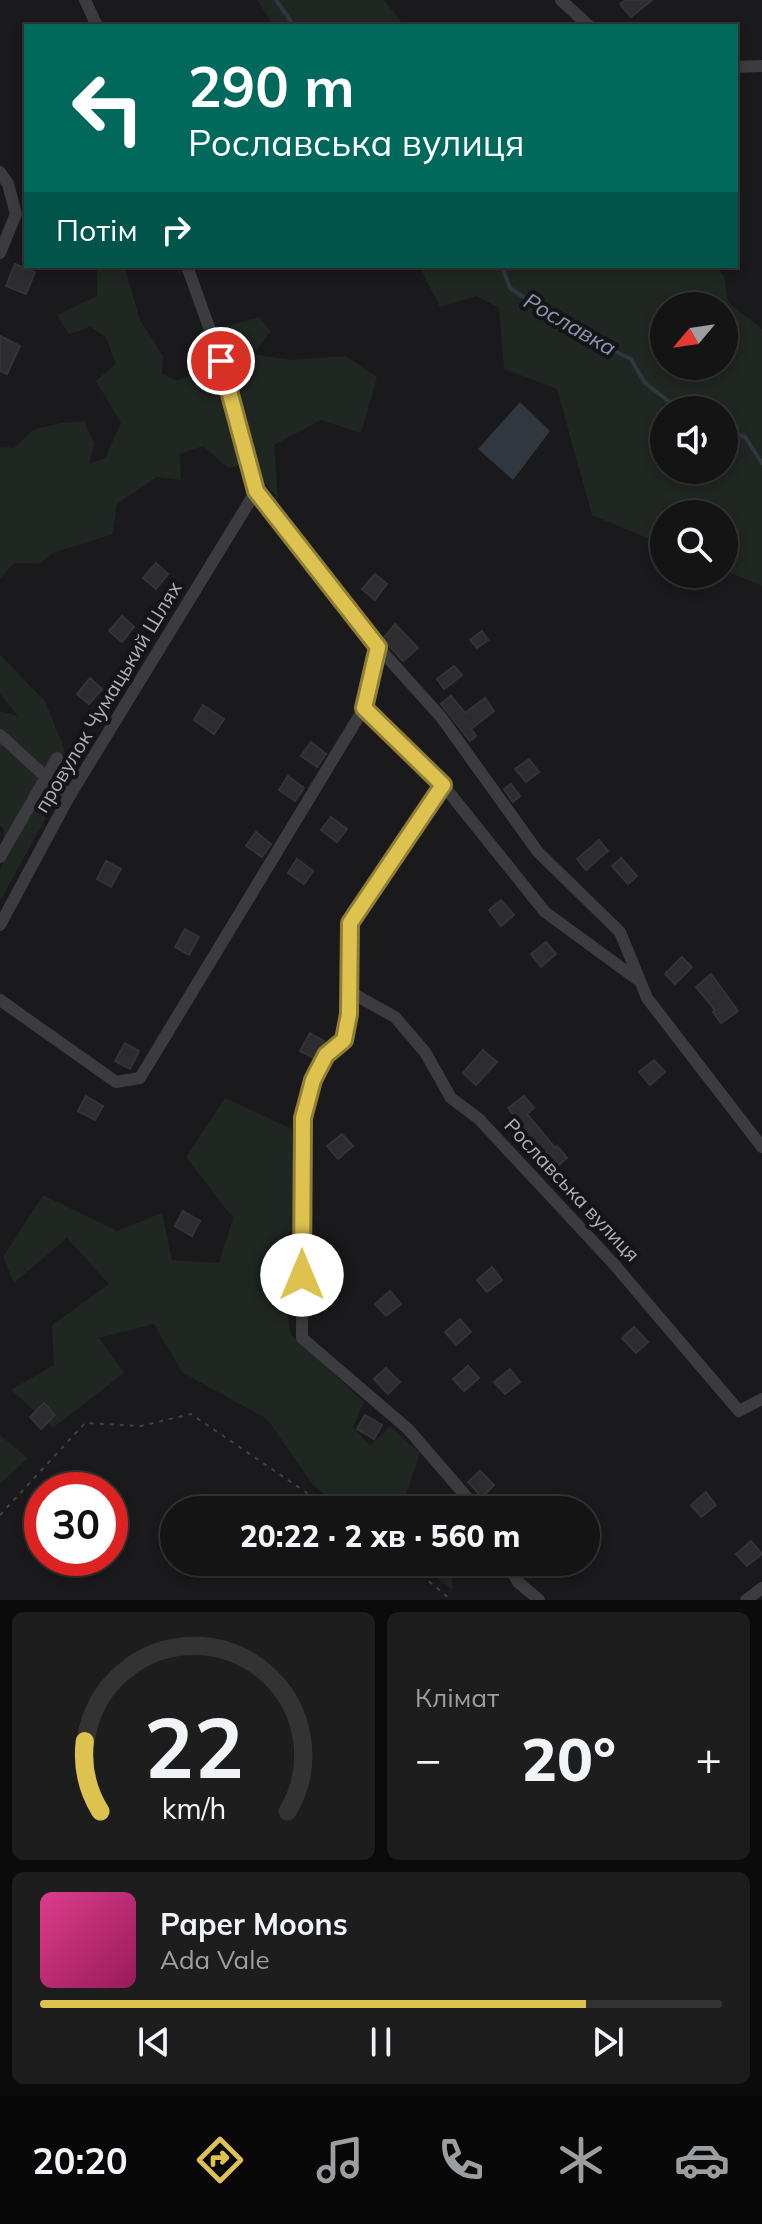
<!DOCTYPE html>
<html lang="uk">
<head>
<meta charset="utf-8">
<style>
  body { margin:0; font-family:Mulish,sans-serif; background:#1d1d1e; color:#f1f3f6; height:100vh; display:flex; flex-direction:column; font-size:30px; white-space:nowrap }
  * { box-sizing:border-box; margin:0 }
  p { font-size:26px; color:#9d9ea0 }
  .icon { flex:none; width:44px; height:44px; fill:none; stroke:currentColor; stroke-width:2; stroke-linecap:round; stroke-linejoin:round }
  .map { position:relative; height:1600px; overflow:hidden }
  .sheet { display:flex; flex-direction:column; gap:12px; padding:12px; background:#0b0b0c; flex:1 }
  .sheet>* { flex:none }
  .top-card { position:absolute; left:24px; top:24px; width:714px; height:244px; border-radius:0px; box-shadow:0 4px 12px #0003,0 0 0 2px #333334; background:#00695c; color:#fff; overflow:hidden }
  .needle { width:52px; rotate:241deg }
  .fabs { position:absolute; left:650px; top:292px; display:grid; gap:16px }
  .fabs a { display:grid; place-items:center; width:88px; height:88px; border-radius:50%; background:#141415; box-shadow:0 4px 12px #0003,0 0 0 2px #333334; font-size:40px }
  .speed { position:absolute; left:24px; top:1472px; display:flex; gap:16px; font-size:40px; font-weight:700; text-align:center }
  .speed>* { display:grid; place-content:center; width:104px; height:104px; border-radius:50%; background:#141415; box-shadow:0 4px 12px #0003,0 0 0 2px #333334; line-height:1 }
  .speed .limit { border:12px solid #d22; background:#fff; color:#111 }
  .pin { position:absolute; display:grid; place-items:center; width:68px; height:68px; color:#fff; margin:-34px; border:4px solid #fff; border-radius:50%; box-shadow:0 2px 8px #0007 }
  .me { position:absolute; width:88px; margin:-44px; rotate:0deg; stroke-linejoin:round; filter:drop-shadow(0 0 6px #0008) }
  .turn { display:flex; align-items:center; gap:28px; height:168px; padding:0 32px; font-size:36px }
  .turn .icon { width:104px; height:104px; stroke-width:2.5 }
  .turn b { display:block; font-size:56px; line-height:68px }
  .then { display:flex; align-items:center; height:76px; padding:0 32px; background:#0003; gap:16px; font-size:30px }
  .big { font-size:60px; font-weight:800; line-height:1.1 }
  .sheet .tile { flex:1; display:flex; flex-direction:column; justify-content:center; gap:12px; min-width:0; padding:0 28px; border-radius:12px; background:#1d1d1e }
  .sheet .dial { align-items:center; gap:0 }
  .dial svg { height:208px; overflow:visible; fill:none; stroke:#333334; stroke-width:7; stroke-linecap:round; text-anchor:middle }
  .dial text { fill:#f1f3f6; stroke:none }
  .song { display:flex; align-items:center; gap:24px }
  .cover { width:96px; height:96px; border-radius:12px; background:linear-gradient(135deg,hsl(330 70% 55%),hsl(330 70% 35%)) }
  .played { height:8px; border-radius:4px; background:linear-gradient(90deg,#ddc250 80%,#333334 80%) }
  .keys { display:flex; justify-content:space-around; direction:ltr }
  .heat { display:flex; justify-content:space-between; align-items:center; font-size:44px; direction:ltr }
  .sheet .tiles { flex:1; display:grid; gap:12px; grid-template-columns:1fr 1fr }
  .tile:last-child { grid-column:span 2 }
  .trip { position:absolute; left:160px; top:1496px; width:440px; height:80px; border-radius:40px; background:#141415; box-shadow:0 4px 12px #0003,0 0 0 2px #333334; font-weight:800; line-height:80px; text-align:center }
  .tabs { display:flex; height:128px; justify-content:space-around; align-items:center; background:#080808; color:#9d9ea0 }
  .tabs .icon { width:56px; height:56px }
  .tabs .active { color:#ddc250 }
  .tabs b { font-size:36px; color:#f1f3f6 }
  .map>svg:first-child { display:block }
</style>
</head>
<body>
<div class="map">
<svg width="762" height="1600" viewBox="0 0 762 1600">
  <rect width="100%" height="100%" fill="#1a1a1c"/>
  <!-- green -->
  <path fill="#202622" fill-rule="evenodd" d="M257,0H384L405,26H274Z
    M97,266H124L140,320L163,356L162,374L177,381L195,372L219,376L239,466L228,468L203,446L180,454L181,480L157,477L117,504L113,534L53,553L39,564L14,563L0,579V447L14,448L33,430L61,423L84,421L94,444L89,464L105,458L121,423L96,381L116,364L106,337L91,327L69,334L57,315L97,296Z
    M419,266H716L724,276L728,302L762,329V586L724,570V514H664V545L592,515L557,389L504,369L499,308L476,296L440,307ZM724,306V366H664V306ZM724,410V470H664V410Z
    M259,317L271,331L253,354L292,360L345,356L377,377L361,433L321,420L274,445L278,499L262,480L221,328Z
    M0,655L45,701L64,748L58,796L0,901V870L2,867L4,829L0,826V711L18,716L0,694Z
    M225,1098L292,1129L294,1226L276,1252L291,1335L364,1402L353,1427L370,1446L390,1426L420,1453L403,1505L407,1510H346L313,1485L267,1419L182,1372L154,1324L99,1338L124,1373L53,1428L11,1390L54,1365L52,1325L109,1284L67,1238L14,1283L3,1257L43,1195L117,1231L162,1213L172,1260L219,1263L233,1218L186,1157Z
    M0,1435L28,1458L0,1484Z
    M416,1562H450L453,1590Z"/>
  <!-- water -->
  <path fill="#31373e" d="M520,402L550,431L513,480L478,449Z"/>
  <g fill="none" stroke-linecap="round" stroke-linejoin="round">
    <!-- stream -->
    <path stroke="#31373e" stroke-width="4" d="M276,0L294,26
      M502,266L510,288L571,330L631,359L645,383L680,410
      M724,430L745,437L762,463"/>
  </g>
  <!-- building -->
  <path fill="#2d2d2f" stroke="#343437" stroke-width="2" d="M625,0H652L631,17L620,4Z
    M15,264L35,272L26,294L6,286Z
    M0,336L20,346L7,374L0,371Z
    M156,563L168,574L156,589L143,578Z
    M375,574L387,584L375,600L362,589Z
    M122,616L134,627L122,642L109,631Z
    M395,624L418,648L403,661L383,639Z
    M482,631L488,640L477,648L470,640Z
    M454,666L462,675L444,689L437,679Z
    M90,678L102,689L89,704L77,694Z
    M451,696L465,713L485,698L494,711L471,729L476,736L470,741L441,704Z
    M203,705L224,719L214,734L194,720Z
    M311,742L326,754L317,767L301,756Z
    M529,759L539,772L526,782L515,769Z
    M288,776L304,788L295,801L279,790Z
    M511,784L520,796L513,802L504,789Z
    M331,817L347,829L337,842L321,830Z
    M256,832L271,844L262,857L246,846Z
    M599,840L608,851L586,870L577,859Z
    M621,858L637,876L628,884L612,866Z
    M297,859L313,871L304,884L288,873Z
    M106,861L121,869L111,887L97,879Z
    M501,900L514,915L501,926L489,910Z
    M185,929L199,937L189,955L175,947Z
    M546,942L556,954L541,967L531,954Z
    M682,957L692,967L675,984L665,974Z
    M711,974L738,1011L721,1023L713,1012L715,1010L696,987Z
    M310,1033L324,1041L314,1058L300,1051Z
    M125,1043L139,1051L130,1069L115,1061Z
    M483,1050L497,1062L476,1085L463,1073Z
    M654,1060L665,1072L650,1085L639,1072Z
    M86,1096L103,1106L95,1120L78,1111Z
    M524,1096L534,1108L527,1114L555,1148L557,1146L567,1158L552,1171L531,1146L529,1148L518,1135L526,1129L508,1108Z
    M342,1134L353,1146L338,1159L327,1146Z
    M183,1211L200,1221L192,1236L175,1226Z
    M492,1267L502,1280L487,1292L477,1280Z
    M390,1291L401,1304L386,1316L375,1304Z
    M460,1319L471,1332L456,1345L445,1332Z
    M634,1327L648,1342L636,1353L622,1338Z
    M468,1366L479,1378L464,1391L453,1379Z
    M386,1368L400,1382L388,1394L374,1379Z
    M510,1369L520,1382L505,1394L494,1382Z
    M44,1403L55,1415L41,1429L30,1417Z
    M365,1415L382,1425L374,1439L357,1429Z
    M480,1471L494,1485L482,1497L468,1482Z
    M706,1492L716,1505L701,1517L691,1505Z
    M751,1541L762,1554L747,1566L736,1554Z"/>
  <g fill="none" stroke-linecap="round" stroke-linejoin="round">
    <!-- path -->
    <path stroke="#414247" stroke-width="2" stroke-dasharray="4 6" stroke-linecap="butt" d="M0,1515L85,1423L141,1426L191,1414L332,1510
      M406,1562L451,1600"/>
    <!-- street -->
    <path stroke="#3b3b40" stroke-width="12" d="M85,0L97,26
      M561,0L589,26
      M736,67L762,66
      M0,172L8,184L16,214L0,253
      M187,266L221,361L256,491L378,647L441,717L538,852L620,932L647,998L762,1147
      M364,708L443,785L545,912L638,980
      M0,735L46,777L70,795
      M443,785L350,923L349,1014L344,1040L326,1055L313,1080L303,1118L302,1338L408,1429L478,1510
      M0,857L57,758
      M0,925L70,795L256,491
      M350,992L395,1017L425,1052L451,1098L479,1119L612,1262L739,1411L762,1399
      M0,1000L116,1082L140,1078L364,708L378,647
      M507,1562L518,1582L539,1600
      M746,1600L762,1588"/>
  </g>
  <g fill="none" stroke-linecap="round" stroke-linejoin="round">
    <!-- route casing -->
    <g stroke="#907e34" stroke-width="20">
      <path id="route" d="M221,361L256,491L378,647L364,708L443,785L350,923L349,1014L344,1040L326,1055L313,1080L303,1118L302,1275"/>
    </g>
    <!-- route -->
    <use href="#route" stroke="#ddc250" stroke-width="14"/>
  </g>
  <g text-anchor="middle" stroke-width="8" stroke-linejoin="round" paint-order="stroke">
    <!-- street labels -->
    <g font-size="20" fill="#aeb0ba" stroke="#151517">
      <text transform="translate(108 697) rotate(-59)" y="7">провулок Чумацький Шлях</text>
      <text transform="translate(572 1190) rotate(47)" y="7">Рославська вулиця</text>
    </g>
    <!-- water labels -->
    <g font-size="22" font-style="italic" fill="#8998b0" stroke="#151517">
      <text transform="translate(570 324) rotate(30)" y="8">Рославка</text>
    </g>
  </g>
</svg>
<div class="fabs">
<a><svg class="needle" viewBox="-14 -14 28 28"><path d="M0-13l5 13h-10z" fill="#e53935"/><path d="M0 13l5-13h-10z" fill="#9d9ea0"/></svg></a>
<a><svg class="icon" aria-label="sound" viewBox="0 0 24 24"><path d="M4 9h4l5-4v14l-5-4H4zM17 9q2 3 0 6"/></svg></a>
<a><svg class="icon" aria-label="search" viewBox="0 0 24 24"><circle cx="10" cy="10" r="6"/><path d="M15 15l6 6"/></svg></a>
</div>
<div class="speed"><div class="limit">30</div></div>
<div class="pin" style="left:221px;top:361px;background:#d93025"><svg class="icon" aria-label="arrive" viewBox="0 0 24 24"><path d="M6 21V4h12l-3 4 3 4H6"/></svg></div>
<svg class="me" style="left:302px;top:1275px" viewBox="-20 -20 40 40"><circle r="19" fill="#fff"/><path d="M0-13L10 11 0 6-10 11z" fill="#ddc250"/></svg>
<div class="trip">20:22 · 2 хв · 560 m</div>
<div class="top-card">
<div class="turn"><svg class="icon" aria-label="left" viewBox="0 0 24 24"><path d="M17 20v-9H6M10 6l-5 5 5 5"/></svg><div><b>290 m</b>Рославська вулиця</div></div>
<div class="then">Потім<svg class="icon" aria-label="right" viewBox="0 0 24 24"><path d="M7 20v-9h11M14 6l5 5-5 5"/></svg></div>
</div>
</div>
<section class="sheet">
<div class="tiles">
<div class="tile dial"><svg viewBox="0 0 100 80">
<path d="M14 69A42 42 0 1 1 86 69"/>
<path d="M14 69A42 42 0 0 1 8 42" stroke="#ddc250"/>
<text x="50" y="56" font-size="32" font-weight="700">22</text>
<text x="50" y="72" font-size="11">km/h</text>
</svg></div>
<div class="tile"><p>Клімат</p>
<div class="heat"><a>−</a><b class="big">20°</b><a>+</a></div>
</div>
<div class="tile">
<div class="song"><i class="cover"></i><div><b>Paper Moons</b><p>Ada Vale</p></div></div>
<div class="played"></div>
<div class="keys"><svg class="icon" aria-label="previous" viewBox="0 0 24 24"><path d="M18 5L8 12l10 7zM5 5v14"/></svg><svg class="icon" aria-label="pause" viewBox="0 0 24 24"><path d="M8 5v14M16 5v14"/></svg><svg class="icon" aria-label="next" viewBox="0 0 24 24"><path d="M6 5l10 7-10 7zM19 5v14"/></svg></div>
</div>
</div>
</section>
<nav class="tabs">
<b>20:20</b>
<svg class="icon active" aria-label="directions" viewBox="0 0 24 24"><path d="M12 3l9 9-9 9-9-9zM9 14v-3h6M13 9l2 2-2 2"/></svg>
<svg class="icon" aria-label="music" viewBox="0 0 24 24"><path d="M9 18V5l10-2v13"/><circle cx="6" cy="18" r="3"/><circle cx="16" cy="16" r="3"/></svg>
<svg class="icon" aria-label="phone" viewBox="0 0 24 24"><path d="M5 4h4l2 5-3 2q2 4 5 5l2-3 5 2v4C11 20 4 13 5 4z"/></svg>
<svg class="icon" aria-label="climate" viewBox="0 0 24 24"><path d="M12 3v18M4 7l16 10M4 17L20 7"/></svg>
<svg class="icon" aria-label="car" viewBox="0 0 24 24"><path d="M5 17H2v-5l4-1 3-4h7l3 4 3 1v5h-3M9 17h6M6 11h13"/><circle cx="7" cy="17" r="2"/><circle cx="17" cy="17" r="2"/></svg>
</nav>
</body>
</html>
